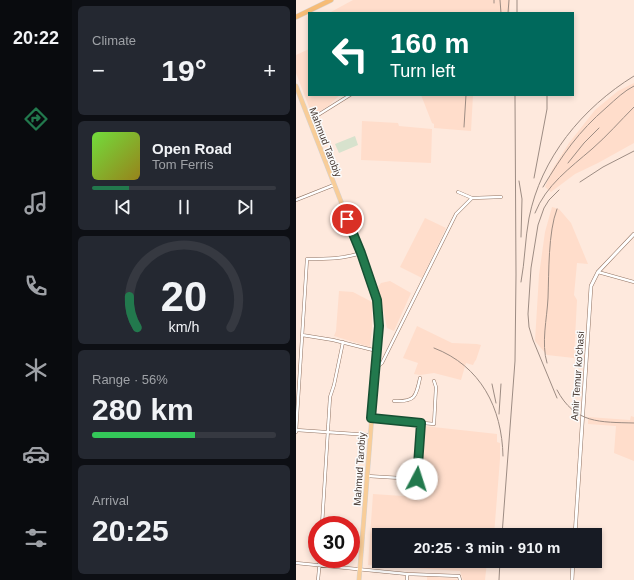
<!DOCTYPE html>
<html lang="en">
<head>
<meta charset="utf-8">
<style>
  body { margin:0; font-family:Helvetica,sans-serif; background:#242831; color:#f1f3f6; height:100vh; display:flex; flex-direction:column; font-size:15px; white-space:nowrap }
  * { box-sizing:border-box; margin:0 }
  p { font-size:13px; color:#9ea1a6 }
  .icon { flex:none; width:22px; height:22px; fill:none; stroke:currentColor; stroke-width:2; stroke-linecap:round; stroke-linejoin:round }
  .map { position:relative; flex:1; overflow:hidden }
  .sheet { display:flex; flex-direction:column; gap:6px; padding:6px; background:#0d0f14; width:224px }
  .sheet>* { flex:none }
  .hud { position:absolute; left:12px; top:12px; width:266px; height:84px; border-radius:0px; box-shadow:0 2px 6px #0003; background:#00695c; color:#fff; overflow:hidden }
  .speed { position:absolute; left:12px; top:516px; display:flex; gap:8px; font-size:20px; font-weight:700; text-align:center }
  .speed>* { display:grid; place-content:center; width:52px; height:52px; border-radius:50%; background:#171b24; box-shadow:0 2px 6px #0003; line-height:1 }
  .speed .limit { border:6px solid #d22; background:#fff; color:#111 }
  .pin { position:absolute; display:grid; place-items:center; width:34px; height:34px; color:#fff; margin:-17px; border:2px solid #fff; border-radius:50%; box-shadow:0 1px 4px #0007 }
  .me { position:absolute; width:44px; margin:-22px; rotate:5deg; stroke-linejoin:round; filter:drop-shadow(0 0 3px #0008) }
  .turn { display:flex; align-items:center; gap:14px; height:84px; padding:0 16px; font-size:18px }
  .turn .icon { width:52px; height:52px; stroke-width:2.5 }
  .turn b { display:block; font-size:28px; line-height:34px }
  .big { font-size:30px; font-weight:600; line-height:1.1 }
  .sheet .widget { flex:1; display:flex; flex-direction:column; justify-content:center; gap:6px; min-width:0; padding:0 14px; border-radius:6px; background:#242831 }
  .sheet .dial { align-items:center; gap:0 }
  .dial svg { height:104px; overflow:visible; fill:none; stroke:#363941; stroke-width:7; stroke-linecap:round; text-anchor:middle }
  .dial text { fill:#f1f3f6; stroke:none }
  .song { display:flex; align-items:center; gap:12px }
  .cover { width:48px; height:48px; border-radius:6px; background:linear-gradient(135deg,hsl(100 70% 55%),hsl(50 70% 35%)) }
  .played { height:4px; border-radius:2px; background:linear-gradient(90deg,#22794d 20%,#363941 20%) }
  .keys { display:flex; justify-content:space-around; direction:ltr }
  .heat { display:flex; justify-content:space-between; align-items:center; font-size:22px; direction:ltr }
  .charge { height:6px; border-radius:3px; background:linear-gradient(90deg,#34c759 56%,#363941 0) }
  .trip { position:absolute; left:76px; top:528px; width:230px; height:40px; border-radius:0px; background:#171b24; box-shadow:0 2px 6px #0003; font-weight:600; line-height:40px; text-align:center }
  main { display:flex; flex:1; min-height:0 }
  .dock { display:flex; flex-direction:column; width:72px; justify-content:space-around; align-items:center; background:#090b0e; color:#9ea1a6 }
  .dock .icon { width:28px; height:28px }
  .dock .on { color:#22794d }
  .dock b { font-size:18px; color:#f1f3f6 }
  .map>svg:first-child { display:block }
</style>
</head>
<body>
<main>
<nav class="dock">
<b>20:22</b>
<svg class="icon on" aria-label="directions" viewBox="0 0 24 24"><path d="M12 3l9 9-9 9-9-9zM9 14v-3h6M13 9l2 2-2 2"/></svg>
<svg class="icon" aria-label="music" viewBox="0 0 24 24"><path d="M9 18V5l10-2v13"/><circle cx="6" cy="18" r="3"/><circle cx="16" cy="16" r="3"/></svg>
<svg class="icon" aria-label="phone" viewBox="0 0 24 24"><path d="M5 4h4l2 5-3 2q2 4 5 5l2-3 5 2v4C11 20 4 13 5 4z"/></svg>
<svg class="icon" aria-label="climate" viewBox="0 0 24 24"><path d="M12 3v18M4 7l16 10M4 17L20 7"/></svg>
<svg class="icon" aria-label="car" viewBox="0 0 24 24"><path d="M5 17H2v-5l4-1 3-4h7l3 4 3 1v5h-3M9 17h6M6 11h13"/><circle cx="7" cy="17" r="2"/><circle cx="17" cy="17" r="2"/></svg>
<svg class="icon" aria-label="filters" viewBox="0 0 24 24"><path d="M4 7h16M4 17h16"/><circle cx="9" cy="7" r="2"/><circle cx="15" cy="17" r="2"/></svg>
</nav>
<section class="sheet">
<div class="widget"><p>Climate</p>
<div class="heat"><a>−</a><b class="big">19°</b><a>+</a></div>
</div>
<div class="widget">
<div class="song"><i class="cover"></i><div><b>Open Road</b><p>Tom Ferris</p></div></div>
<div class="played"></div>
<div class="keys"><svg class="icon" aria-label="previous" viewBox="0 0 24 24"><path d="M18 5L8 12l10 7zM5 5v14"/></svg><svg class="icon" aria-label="pause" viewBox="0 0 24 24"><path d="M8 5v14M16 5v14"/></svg><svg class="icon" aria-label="next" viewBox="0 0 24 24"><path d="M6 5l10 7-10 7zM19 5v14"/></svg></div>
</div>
<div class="widget dial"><svg viewBox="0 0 100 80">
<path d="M14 69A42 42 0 1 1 86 69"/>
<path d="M14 69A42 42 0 0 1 8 45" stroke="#22794d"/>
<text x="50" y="56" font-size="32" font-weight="700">20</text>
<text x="50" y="72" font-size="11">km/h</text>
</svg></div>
<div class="widget"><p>Range · 56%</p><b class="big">280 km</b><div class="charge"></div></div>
<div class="widget"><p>Arrival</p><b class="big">20:25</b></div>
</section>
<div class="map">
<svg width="338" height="580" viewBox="0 0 338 580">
  <rect width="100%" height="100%" fill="#fee9dd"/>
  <!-- built -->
  <path fill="#ffddcb" d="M57,0H214V13H33Z
    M13,49V95L43,96L34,104V105L19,114L15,112L0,73V55Z
    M338,83V143L302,163L279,174L255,192L249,187L256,170L273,143L299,110L322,91Z
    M125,95H177L175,131L138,128V124L136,123Z
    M66,121L102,123L103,126L136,129L135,163L65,160Z
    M256,207L263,209L275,223L292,264L281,263L278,295L281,300L278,358L251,355L239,341L243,275L249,232Z
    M129,218L150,228L126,278L104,267Z
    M94,281L115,293L98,331L91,328L82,287L85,283Z
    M43,291L57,292L76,302V328L74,347L38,336L40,331Z
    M121,326L156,343L181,344L185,345L180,360L179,361L177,365L170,363L165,380L138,373L124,375L118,374L122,363L107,358Z
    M335,416L338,417V461L318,453L320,426L292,424V417L334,420Z
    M128,426L201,434V442L204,443V459L198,535H83V561H196L191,562L189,580H167L164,571L72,565L77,494L122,497Z
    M131,576L161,579L162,580H131Z"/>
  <!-- green -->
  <path fill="#d7e2cd" d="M59,136L62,145L43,153L39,144Z"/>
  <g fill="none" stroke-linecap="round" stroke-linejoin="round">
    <!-- minor casing -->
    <g stroke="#917362" stroke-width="3.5">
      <path id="minor" d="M14,120L54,95
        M162,192L176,198
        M0,200L38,185
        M302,272L338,282
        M6,335L37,340L81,351
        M80,368L86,363L160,214L176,198L205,197
        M98,401C119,402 120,397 124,378
        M76,418L138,424L140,387L138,381
        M0,430L74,435
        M0,432L11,259C30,259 47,259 65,253
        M71,476L121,479L125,423
        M26,525L34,397L38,385L47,342
        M0,563L111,574L163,576L164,580
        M22,580L24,559
        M111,580V574"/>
    </g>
    <!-- tertiary casing -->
    <g stroke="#917362" stroke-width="4">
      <path id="tertiary" d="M279,535L295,286L302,272L338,234
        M276,580L277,561"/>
    </g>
    <!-- primary casing -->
    <g stroke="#d6d3d2" stroke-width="5">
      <path id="primary" d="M0,86L65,253L81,300L83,326L63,580"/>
    </g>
    <!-- trunk casing -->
    <g stroke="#d6d3d2" stroke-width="5.5">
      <path id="trunk" d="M0,17L35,0"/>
    </g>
    <!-- minor -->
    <use href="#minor" stroke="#fff" stroke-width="2.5"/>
    <!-- tertiary -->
    <use href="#tertiary" stroke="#fff" stroke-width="3"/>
    <!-- primary -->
    <use href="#primary" stroke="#f8cd98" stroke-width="4"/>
    <!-- trunk -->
    <use href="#trunk" stroke="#f6bc76" stroke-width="4.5"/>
    <!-- rail -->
    <path stroke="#9d8c83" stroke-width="1" d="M198,0V3
      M204,0L205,13
      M221,0V13
      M212,13L213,0
      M168,127L170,95
      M272,163L288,143L303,128
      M238,178L251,109V95
      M223,181L226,199L225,237
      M284,182L307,167L338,151
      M247,187C267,154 282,132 311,107C320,99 328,91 338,86
      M239,213C250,185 274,168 296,149C311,136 324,121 338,107
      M225,282C229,261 229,239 233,218C245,158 286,108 338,76
      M138,348C185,366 206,408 207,456
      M251,363C245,343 251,319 252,298C253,273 252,232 261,209
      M196,384L200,403
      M261,390C279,424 304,422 338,423
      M261,398L237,340L233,327L232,314L235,268L242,225L248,208L253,200L263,190
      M203,414L205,384
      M206,535L219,361L220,275L219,95
      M203,580L204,561"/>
  </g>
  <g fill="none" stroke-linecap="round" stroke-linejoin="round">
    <!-- route casing -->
    <g stroke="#164f32" stroke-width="10">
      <path id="route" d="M51,219L65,253L81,300L83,326L75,418L125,423L121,479"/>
    </g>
    <!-- route -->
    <use href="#route" stroke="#22794d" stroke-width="7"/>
  </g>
  <g text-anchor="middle" stroke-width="3" stroke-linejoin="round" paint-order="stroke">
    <!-- street labels -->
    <g font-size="10" fill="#463831" stroke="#fbfbfb">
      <text transform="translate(30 142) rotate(69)" y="4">Mahmud Tarobiy</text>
      <text transform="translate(281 376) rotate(-86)" y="4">Amir Temur ko'chasi</text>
      <text transform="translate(63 469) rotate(-86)" y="4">Mahmud Tarobiy</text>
    </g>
  </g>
</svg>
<div class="speed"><div class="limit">30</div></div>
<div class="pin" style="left:51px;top:219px;background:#d93025"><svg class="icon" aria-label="arrive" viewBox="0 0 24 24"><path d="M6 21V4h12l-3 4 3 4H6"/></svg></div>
<svg class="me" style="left:121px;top:479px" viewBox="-20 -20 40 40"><circle r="19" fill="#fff"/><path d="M0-13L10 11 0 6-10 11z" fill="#22794d"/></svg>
<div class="trip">20:25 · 3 min · 910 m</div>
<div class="hud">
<div class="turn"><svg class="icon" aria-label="left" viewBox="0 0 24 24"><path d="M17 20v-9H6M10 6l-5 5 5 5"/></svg><div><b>160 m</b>Turn left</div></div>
</div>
</div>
</main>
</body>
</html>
